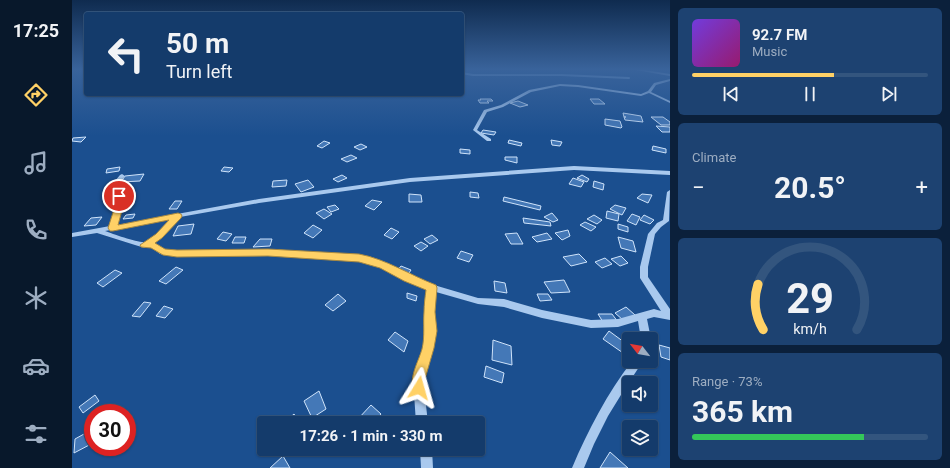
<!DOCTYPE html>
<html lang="en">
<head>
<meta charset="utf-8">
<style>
  body { margin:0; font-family:Roboto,sans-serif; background:#1d4271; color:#f1f3f6; height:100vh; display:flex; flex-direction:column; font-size:15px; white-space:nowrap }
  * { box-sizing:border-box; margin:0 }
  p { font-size:13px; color:#9dadc1 }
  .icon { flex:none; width:22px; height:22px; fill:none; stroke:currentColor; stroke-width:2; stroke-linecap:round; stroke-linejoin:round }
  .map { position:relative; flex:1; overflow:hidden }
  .side { display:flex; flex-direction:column; gap:8px; padding:8px; background:#0b203b; width:280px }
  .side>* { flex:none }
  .hud { position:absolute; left:12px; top:12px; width:380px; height:84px; border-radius:4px; box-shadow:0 1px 3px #0004,0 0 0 1px #33557e; background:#143b6b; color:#f1f3f6; overflow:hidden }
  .needle { width:26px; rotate:301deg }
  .tools { position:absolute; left:550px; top:332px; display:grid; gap:8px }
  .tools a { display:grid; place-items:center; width:36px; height:36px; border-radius:4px; background:#143b6b; box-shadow:0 1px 3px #0004,0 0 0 1px #33557e; font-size:20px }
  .speed { position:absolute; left:12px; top:404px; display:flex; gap:8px; font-size:20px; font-weight:700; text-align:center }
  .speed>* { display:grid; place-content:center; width:52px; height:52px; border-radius:50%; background:#143b6b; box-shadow:0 1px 3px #0004,0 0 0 1px #33557e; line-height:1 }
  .speed .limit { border:6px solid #d22; background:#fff; color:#111 }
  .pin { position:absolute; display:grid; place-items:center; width:34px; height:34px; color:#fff; margin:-17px; border:2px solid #fff; border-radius:50%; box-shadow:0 1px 4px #0007 }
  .me { position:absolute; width:44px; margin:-22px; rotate:8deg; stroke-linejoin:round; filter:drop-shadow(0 0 3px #0008) }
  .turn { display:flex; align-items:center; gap:14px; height:84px; padding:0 16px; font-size:18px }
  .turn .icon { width:52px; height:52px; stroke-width:2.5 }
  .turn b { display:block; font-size:28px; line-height:34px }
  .big { font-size:30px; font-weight:700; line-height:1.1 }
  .side .tile { flex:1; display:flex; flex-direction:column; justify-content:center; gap:6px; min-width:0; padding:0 14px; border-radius:6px; background:#1d4271 }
  .side .dial { align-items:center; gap:0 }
  .dial svg { height:104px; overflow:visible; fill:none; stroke:#33557e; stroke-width:7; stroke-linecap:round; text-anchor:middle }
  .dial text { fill:#f1f3f6; stroke:none }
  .song { display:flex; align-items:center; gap:12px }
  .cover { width:48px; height:48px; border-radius:6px; background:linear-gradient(135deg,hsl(260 70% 55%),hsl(320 70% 35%)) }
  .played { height:4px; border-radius:2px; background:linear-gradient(90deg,#ffd166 60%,#33557e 60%) }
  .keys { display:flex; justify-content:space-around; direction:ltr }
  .heat { display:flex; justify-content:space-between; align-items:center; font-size:22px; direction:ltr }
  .charge { height:6px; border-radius:3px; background:linear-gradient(90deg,#34c759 73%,#33557e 0) }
  .trip { position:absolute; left:185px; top:416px; width:228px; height:40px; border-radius:4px; background:#143b6b; box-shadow:0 1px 3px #0004,0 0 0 1px #33557e; font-weight:700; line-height:40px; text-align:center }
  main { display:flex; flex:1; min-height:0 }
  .tab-bar { display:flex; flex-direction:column; width:72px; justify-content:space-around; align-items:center; background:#08182b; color:#9dadc1 }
  .tab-bar .icon { width:28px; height:28px }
  .tab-bar .active { color:#ffd166 }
  .tab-bar b { font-size:18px; color:#f1f3f6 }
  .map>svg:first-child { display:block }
</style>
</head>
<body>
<main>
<nav class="tab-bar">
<b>17:25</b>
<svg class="icon active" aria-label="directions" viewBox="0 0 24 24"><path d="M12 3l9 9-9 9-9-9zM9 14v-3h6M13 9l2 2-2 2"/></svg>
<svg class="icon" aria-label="music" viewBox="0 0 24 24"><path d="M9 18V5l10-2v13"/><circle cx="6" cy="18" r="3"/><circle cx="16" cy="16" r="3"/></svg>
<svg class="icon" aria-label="phone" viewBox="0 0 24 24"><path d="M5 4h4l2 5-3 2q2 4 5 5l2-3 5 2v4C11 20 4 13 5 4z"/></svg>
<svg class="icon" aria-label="climate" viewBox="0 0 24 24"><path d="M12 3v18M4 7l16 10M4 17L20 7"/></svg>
<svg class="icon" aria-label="car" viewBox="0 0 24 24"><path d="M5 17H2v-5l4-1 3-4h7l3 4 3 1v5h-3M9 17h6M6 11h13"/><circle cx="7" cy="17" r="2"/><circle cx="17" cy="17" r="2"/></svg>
<svg class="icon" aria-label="filters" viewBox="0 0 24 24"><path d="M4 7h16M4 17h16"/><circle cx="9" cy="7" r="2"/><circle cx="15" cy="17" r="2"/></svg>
</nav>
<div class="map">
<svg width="598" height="468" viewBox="0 0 598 468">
  <rect width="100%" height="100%" fill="#1b4f8f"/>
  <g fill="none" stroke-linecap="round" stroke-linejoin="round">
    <!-- stream -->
    <path stroke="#9cc4f0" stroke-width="2" d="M390,73L401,75H490L557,78"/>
  </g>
  <!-- building -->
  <path fill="#4478b7" stroke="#cfe3fa" d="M408,99H419L421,101H415L417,103H408L406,100H409Z
    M518,99H527L533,104H522Z
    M446,101L456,105L448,107L438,103Z
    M551,113L569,116L571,122L553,120L552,117H554H552Z
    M579,117H591L598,122V125H589Z
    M533,119L548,121L550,127L549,128L533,125Z
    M584,126L598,127V132H590Z
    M411,130L424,132L422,135L409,133Z
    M14,137L9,142L0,141L1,138Z
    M437,140L450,143L449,146L436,143Z
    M479,140L490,142L488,146L480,145Z
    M252,141L258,143L250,148L245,146Z
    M289,144L295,147L288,150L282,147Z
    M581,146L594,149V153L580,150Z
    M388,149L398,150V154L388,153Z
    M279,155L285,158L275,162L269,159Z
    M433,157H445V163L433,160Z
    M48,167L47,171L34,173L35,169Z
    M152,167L161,168L157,172L149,171Z
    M72,174L68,181L49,182L53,176Z
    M270,175L275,178L266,182L261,179Z
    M510,175L517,179L515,182L505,178Z
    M501,178L512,182L509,187L497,184Z
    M215,180L214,186L200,187L201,181Z
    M236,180L242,187L229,192L223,184Z
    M522,181L532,184L531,190L521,187Z
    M398,192L406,193L407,198L398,197Z
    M337,194L349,195L350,202H337Z
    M570,194L580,195L576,203L565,198Z
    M432,197L469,206L468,210L431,201Z
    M300,200L310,202L302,210L293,206Z
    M103,201H110L105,209H97Z
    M263,205L267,209L259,212L255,207Z
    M543,205L554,208L550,215L538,209Z
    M252,209L260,214L252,219L244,213Z
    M535,211L547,214L546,221L534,218Z
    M480,213L486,220L481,222L472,217Z
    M63,214L61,218L51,219L54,215Z
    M560,214L568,217L564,225L555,221Z
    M522,215L530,220L525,224L515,219Z
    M572,215L582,220L578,224L568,220Z
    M30,217L24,225L12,226L19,218Z
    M451,218L478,222L479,226L452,223Z
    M513,222L524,227L519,231L508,225Z
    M122,224L119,234L101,236L106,226Z
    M546,224L556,227V232L546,229Z
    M241,225L250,230L241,238L232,233Z
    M319,228L327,232L320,239L312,235Z
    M496,230L498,236L490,240L483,233Z
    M151,232L160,234L154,241L145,239Z
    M445,233L451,244H439L433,234Z
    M475,233L480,239L465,242L460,237Z
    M360,235L366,240L358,244L352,239Z
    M163,237H174L172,243H160Z
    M546,237L561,241L564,252L549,248Z
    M188,239H200L198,246L181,247Z
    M349,242L356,246L349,251L342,246Z
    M389,251L401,255L397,262L385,258Z
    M507,254L515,262L499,266L491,257Z
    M549,256L556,263L548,266L539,259Z
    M533,258L540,264L530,268L523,262Z
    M329,266L339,270L335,276L325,271Z
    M104,267L111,270L94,284L87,281Z
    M43,270L50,273L31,287L25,283Z
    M492,280L498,292L479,293L472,282Z
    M422,281L433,283L435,293L423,291Z
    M335,293L345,296L344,301L335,298Z
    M266,294L274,301L261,311L253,305Z
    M465,294H476L480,300L468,301Z
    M72,302L79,303L68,317L60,316Z
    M92,306L101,309L93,318L84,316Z
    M554,307L563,315L551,320L543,313Z
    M526,314H540L546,322H531Z
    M537,331L556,345L554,355L531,339Z
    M323,332L336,341L332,352L316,340Z
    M421,340L439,346L440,365L420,360Z
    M587,345L598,348V360L589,357Z
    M414,366L432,373L430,383L412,377Z
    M247,391L254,409L240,418L232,401Z
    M23,395L27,401L11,413L7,407Z
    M299,405L309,414L301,423H288L285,420Z
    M222,414L228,423H216L214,421Z
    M21,429V443L2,453L3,439Z
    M538,452L556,468H528Z
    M211,456L218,468H198Z"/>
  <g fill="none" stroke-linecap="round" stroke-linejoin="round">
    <!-- minor -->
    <path fill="#a9c9ee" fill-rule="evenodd" d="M564,70H573L598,74V76Z
      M598,79V81L584,85L579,92L598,101V103L577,93L569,96L506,87L488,86L459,92L431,107L415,112L405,130L419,139V141H415L401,130L412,110L429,105L457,90L488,84L506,85L569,94L576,91L582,83Z
      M502,166L598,171V175L502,170L338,182L187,203L108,217L89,238L82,243L93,250L105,251L196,249L287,255L299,257L315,263L338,276L362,285L406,298L432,299L470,310L519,320L546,319L582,309L589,311L568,278V267L576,234L585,223L591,220L595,192L598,190L597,221L589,227L583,234L576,267V277L598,309V320L582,317L575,319L579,339H569L566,321L546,327L519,328L470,318L432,307L406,304L364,292L361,312L364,331L361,348L351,379L356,423H344L341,379L351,348L354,331L353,312L356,290C348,287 340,284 332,280C316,272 307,264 287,261L196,255L105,257L88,254L79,247L73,248L63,245L25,233L0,237V233L38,226L46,200L39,193L37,188L48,175L50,174L53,176L43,188L44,191L52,200L45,225L187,199L338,178ZM99,219C94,225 81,240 73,242C66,243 41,234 33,231Z
      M560,361H571L552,390L536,416L522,444L512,468H500C516,430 535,394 560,361Z
      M348,449H360L361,468H349Z"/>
  </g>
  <!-- sky -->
  <linearGradient id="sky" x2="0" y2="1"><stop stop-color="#0f2b4f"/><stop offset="0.51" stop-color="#39639b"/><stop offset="1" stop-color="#39639b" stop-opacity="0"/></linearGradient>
  <rect width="598" height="136" fill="url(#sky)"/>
  <!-- route -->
  <path fill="#ffd166" stroke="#a68842" d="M47,194L50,195L53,200L46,225L106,213L109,214L110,216L109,218L90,238L83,243L93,249L105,250L196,249L287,254C314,259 338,275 364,285L365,288L363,312L365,331L362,348L353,379L354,388L352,393L347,395L342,393C336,378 346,363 350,349C353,336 351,324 352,312C352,305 353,297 354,290L332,281L308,268L287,262L196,256L105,257L91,255L79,248L69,247L68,245L84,234L97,220L41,231H38L36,228L45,200L43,196Z"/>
</svg>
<div class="tools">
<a><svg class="needle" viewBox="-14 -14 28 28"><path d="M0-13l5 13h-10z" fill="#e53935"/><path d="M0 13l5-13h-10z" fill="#9dadc1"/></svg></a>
<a><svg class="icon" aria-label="sound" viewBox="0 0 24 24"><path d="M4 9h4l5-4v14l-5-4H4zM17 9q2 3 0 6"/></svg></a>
<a><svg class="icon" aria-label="layers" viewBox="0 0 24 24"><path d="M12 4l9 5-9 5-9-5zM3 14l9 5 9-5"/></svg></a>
</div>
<div class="speed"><div class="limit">30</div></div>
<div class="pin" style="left:47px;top:196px;background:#d93025"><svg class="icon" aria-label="arrive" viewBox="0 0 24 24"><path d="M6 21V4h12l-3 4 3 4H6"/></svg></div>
<svg class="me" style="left:347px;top:388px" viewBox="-20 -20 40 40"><path d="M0-17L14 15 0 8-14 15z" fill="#ffd166" stroke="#fff" stroke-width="4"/></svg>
<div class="trip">17:26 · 1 min · 330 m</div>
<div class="hud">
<div class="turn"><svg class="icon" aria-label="left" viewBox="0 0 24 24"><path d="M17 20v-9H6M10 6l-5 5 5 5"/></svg><div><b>50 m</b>Turn left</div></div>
</div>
</div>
<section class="side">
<div class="tile">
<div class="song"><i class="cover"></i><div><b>92.7 FM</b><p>Music</p></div></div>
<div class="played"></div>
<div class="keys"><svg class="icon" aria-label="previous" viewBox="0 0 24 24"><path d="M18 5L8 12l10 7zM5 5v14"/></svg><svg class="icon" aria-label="pause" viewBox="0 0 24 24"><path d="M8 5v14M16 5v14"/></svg><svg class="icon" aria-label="next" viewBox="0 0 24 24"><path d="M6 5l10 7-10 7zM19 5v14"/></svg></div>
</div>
<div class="tile"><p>Climate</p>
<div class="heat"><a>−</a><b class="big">20.5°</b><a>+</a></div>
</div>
<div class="tile dial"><svg viewBox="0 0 100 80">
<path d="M14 69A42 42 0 1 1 86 69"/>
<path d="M14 69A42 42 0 0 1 10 34" stroke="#ffd166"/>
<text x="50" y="56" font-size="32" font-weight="700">29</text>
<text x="50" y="72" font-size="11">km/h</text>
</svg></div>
<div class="tile"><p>Range · 73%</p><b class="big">365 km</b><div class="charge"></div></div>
</section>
</main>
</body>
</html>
